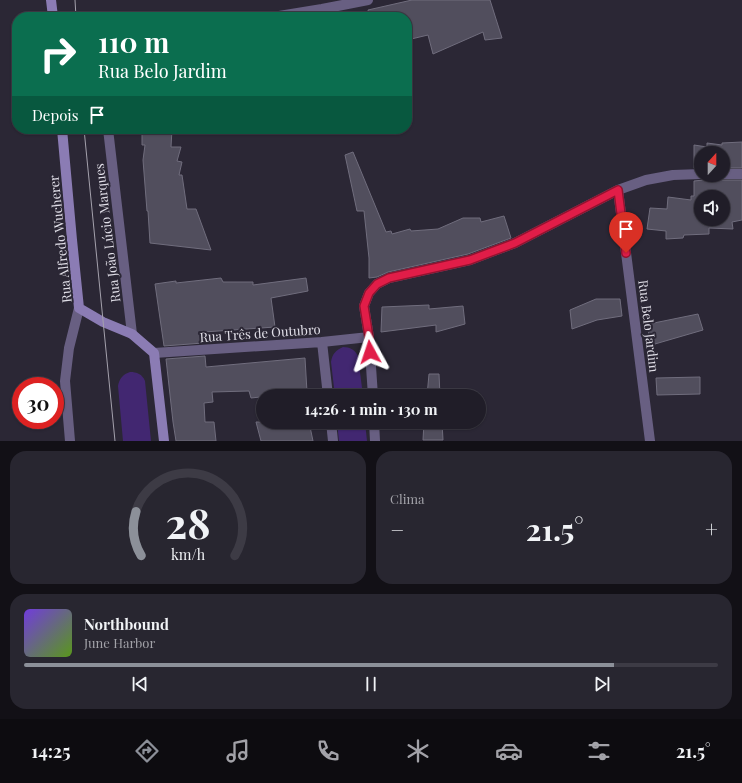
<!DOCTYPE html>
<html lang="pt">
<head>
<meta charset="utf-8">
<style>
  body { margin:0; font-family:"Playfair Display",serif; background:#282630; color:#f1f3f6; height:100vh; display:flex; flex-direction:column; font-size:15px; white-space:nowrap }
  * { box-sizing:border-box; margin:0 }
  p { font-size:13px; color:#a2a2a8 }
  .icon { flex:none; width:22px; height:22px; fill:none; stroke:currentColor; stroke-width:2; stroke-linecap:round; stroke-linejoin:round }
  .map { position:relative; height:441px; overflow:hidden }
  .side { display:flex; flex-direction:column; gap:10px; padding:10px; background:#121016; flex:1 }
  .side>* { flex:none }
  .top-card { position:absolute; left:12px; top:12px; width:400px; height:122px; border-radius:16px; box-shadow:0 1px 3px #0004,0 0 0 1px #3d3b45; background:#0b6e4f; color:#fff; overflow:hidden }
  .needle { width:26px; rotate:21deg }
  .fabs { position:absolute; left:694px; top:146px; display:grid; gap:8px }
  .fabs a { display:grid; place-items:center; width:36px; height:36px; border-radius:50%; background:#201d28; box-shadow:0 1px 3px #0004,0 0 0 1px #3d3b45; font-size:20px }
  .speed { position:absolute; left:12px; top:377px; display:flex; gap:8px; font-size:20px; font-weight:700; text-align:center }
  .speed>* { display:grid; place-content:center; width:52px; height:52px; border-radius:50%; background:#201d28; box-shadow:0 1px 3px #0004,0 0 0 1px #3d3b45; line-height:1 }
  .speed .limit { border:6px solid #d22; background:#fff; color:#111 }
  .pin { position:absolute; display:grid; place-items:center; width:34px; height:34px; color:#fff; margin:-41px -17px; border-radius:50% 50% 50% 0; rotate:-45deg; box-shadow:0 0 4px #0007 }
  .pin .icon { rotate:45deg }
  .me { position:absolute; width:44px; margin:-22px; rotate:355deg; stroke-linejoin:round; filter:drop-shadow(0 0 3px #0008) }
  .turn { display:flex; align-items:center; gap:14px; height:84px; padding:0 20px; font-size:18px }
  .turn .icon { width:52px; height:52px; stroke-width:2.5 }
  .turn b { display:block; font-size:28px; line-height:34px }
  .then { display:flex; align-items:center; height:38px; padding:0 20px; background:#0003; gap:8px; font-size:15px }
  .big { font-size:30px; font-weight:700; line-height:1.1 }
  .side .widget { flex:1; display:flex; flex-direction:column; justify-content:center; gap:6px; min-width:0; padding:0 14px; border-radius:16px; background:#282630 }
  .side .dial { align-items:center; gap:0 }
  .dial svg { height:104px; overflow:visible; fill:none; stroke:#3d3b45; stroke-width:7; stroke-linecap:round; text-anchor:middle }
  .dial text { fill:#f1f3f6; stroke:none }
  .song { display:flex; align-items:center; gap:12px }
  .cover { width:48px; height:48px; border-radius:6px; background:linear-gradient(135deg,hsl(260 70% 55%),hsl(90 70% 35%)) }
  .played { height:4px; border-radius:2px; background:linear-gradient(90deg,#8c9099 85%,#3d3b45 85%) }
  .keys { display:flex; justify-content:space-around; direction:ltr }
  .heat { display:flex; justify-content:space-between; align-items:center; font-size:22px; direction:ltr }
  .side .tiles { flex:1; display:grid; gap:10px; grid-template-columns:1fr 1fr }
  .widget:last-child { grid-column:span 2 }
  .trip { position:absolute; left:256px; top:389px; width:230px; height:40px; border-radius:20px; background:#201d28; box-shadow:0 1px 3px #0004,0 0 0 1px #3d3b45; font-weight:700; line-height:40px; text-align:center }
  .dock { display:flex; height:64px; justify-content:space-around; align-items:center; background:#0d0c10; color:#a2a2a8 }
  .dock .icon { width:28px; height:28px }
  .dock .active { color:#8c9099 }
  .dock b { font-size:18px; color:#f1f3f6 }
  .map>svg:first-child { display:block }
</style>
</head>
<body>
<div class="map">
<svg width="742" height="441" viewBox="0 0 742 441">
  <rect width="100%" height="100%" fill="#2b2735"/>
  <!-- green -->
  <path fill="#422771" d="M343,347C350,347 355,350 358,356L363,396H335L331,362C332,354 336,350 343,347Z
    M130,372C137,372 142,374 145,381L151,441H123L118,386C119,379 123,374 130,372Z
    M337,422H365L367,441H339Z"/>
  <!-- building -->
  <path fill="#514e5d" stroke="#706d7d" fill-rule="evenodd" d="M412,0H490L502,38L485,40L483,32L433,54L428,35L407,40V17H369L368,10Z
    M142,129H172L171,147H181L177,161L182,162L179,175H182L187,209H196L211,250L150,243L148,211H147L143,160L145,145H142Z
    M742,142V168H723V153H701V168H694V145L707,147V143L722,145V143Z
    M353,152L386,232L391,231L392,234L410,229L411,231L438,229L463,218H480L481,222L504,216L511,238L468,254L388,272L377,277L369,278V258L364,211H357L345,155Z
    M707,175H717L719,179L723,180H742V220L732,222L733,229L709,228V234L684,235L683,238L666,239V231L647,229L650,208L667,209L668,197L691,200V196H694V181L704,180L707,177ZM701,197H723V219H701Z
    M221,278L223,282H253V285L306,278L308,291L271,298L275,327L204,332L205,335L202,336L203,343L164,346L155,284L176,281V283Z
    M596,299H620L622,316L597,320L572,329L570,310Z
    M429,305V309L463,306L465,324L436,332V325L381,332L382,307Z
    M698,314L703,330L648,346L649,324Z
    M205,356L206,367L305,358L307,392L251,398L249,391L212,392L213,402L204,403L205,422H214L216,441H176L173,422L166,359Z
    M429,374H439L440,396H427Z
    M700,377V394L657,395L656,378Z
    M256,422H309L313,441H261Z
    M424,422H442L443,440H423Z"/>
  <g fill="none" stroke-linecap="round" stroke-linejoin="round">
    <!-- street -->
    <path stroke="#685f82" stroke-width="10" d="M273,17L322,9L368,0
      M108,129L132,334
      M723,174H742
      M618,190L650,441
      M322,342L328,396
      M154,353L322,342L369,337
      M373,396L369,337L364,306L369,293L377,284L389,278L470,260L515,243L618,190L646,180L673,175L701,174
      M331,422L333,441
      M374,422L375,441
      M70,441L65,381L69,348L79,308"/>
    <!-- secondary -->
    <path stroke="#8b7cb4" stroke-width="10" d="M51,0L53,17
      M62,129L72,240L79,308L103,322L132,334L154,353L164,441"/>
    <!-- tram -->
    <path stroke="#a5a2ad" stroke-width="1" d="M75,0L76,17
      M84,129L115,441"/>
  </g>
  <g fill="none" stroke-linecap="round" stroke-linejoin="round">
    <!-- route casing -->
    <g stroke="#92132f" stroke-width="10">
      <path id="route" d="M370,352L369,337L364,306L369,293L377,284L389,278L470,260L515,243L618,190L626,253"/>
    </g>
    <!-- route -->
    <use href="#route" stroke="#e11d48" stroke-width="7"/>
  </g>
  <g text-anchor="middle" stroke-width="4" stroke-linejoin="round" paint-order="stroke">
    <!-- street labels -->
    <g font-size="13" fill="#e1dfe8" stroke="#2b2735">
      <text transform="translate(107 233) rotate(-97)" y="5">Rua João Lúcio Marques</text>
      <text transform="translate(60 239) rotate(-96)" y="5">Rua Alfredo Wucherer</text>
      <text transform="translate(649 326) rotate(83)" y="5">Rua Belo Jardim</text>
      <text transform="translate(260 333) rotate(-4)" y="5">Rua Três de Outubro</text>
    </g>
  </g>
</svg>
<div class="fabs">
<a><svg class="needle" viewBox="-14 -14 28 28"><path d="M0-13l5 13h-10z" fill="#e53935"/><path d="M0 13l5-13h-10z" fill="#a2a2a8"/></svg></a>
<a><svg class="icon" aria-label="sound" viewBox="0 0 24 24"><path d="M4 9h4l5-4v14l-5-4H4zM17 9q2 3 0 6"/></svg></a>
</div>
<div class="speed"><div class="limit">30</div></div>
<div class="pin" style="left:626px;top:253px;background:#d93025"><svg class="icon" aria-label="arrive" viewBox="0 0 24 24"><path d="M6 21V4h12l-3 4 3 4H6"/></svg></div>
<svg class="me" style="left:370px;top:352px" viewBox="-20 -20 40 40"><path d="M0-17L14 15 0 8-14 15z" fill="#e11d48" stroke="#fff" stroke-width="4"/></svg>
<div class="trip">14:26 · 1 min · 130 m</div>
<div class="top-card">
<div class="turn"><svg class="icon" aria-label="right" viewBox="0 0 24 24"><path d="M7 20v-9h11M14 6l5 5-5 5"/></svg><div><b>110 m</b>Rua Belo Jardim</div></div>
<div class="then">Depois<svg class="icon" aria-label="arrive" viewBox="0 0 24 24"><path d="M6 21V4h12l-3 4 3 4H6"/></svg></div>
</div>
</div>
<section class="side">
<div class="tiles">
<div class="widget dial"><svg viewBox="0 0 100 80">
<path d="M14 69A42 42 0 1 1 86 69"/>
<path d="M14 69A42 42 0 0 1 10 35" stroke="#8c9099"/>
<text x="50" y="56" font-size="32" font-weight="700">28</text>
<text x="50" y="72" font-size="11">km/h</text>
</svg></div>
<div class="widget"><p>Clima</p>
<div class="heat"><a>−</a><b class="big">21.5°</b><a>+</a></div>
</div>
<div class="widget">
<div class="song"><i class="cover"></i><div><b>Northbound</b><p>June Harbor</p></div></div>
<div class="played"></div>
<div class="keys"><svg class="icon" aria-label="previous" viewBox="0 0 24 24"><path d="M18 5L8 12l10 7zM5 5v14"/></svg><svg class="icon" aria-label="pause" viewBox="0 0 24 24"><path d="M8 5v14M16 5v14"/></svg><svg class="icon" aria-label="next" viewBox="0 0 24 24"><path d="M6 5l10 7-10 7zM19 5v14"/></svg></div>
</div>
</div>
</section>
<nav class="dock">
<b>14:25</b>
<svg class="icon active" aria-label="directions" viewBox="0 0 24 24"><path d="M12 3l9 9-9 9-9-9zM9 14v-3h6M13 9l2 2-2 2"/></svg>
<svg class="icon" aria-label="music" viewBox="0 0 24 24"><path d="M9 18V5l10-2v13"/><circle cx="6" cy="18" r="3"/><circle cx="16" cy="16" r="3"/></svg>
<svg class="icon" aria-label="phone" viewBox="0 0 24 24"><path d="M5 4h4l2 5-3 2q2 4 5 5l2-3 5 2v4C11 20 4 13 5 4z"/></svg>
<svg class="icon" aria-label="climate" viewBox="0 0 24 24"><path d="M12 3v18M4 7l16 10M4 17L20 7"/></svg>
<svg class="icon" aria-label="car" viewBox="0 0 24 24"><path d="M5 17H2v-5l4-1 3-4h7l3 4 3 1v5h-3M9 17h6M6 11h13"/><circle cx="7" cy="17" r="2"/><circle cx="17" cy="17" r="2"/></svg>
<svg class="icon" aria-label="filters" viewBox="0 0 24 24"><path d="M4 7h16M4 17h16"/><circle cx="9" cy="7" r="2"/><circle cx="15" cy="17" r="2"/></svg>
<b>21.5°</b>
</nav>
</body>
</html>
